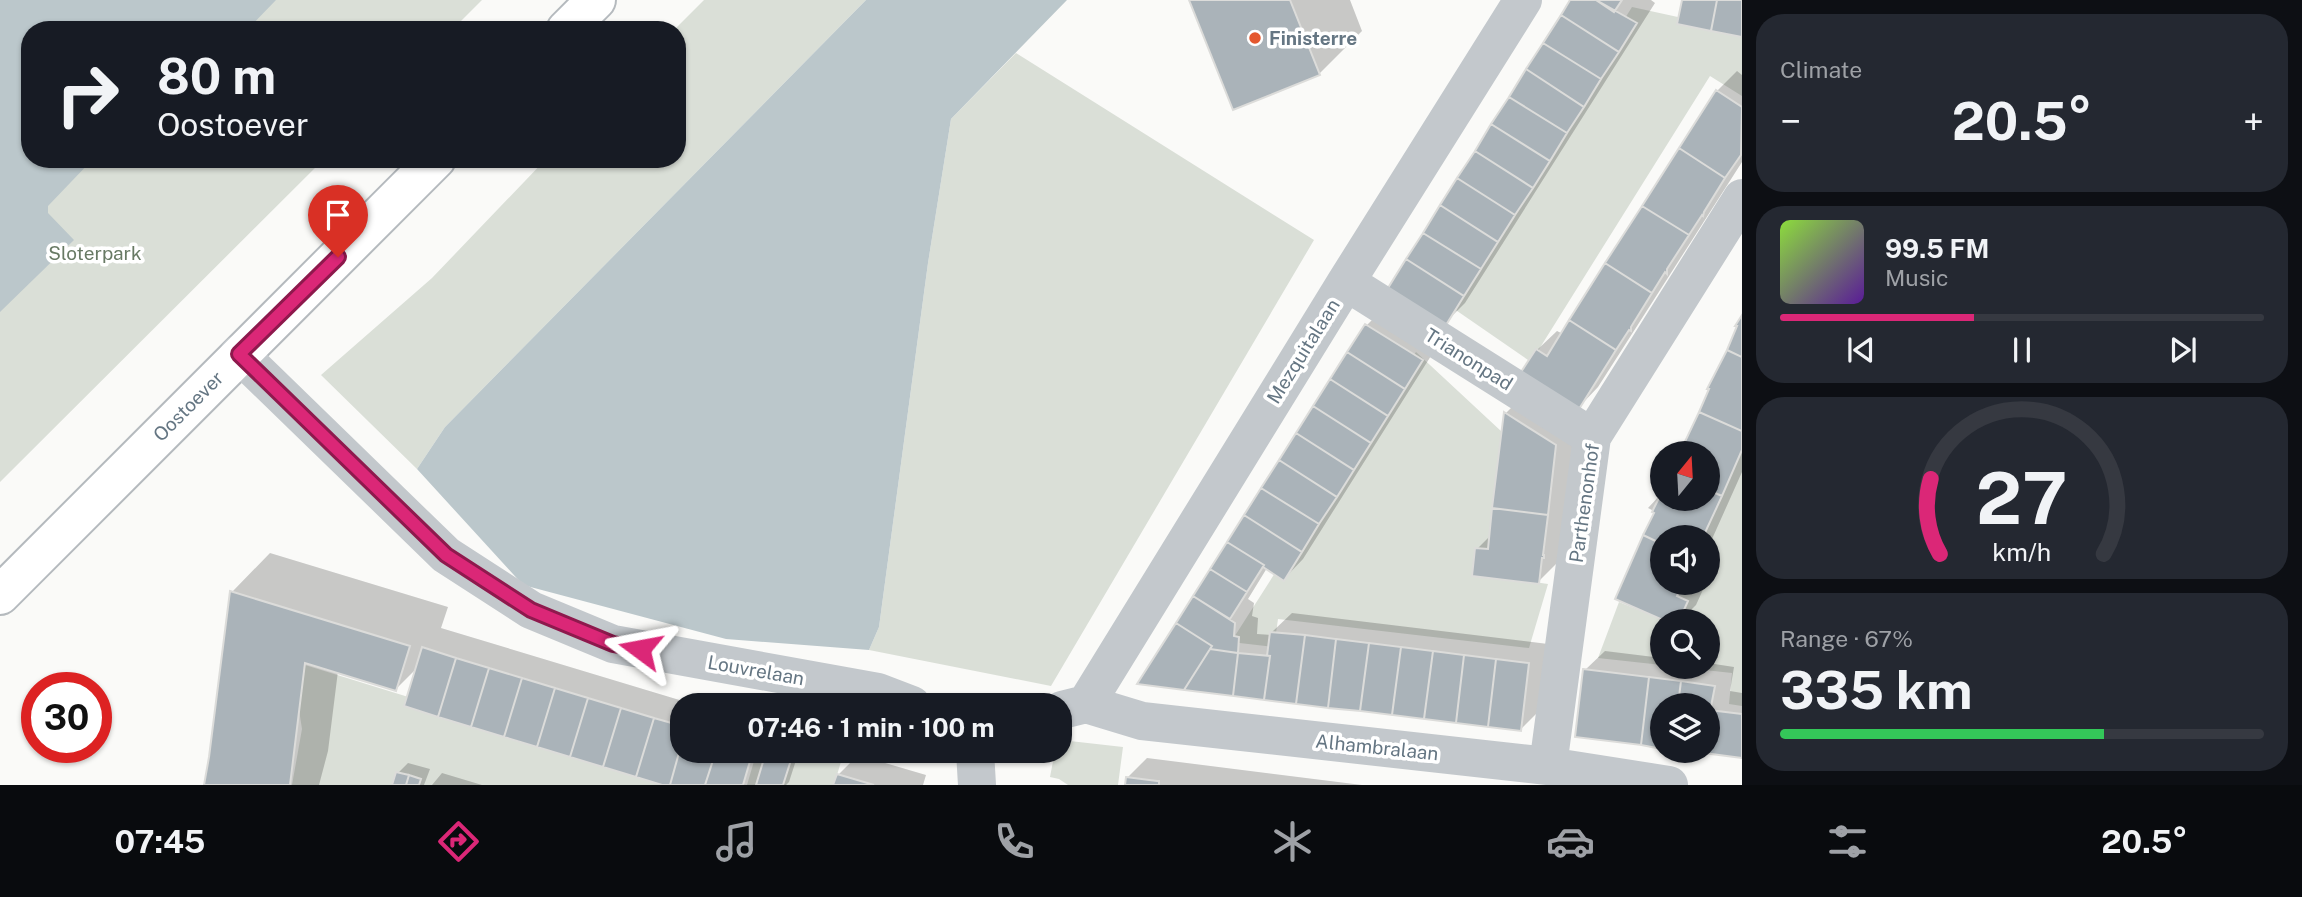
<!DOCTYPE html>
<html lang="en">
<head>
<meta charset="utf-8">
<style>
  body { margin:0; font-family:"Public Sans",sans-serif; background:#242831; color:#f1f3f6; height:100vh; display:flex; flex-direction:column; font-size:26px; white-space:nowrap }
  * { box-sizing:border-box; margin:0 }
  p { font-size:23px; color:#9ea1a6 }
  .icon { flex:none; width:38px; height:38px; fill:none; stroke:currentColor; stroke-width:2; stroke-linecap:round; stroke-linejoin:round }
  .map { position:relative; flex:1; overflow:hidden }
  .drawer { display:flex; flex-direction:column; gap:14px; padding:14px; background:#0d0f14; width:560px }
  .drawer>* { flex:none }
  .hud { position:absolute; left:21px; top:21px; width:665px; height:147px; border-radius:28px; box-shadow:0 2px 5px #0004; background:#171b24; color:#f1f3f6; overflow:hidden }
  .needle { width:46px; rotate:18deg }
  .controls { position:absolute; left:1650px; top:441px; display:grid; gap:14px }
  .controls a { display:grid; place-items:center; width:70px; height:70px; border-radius:50%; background:#171b24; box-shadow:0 2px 5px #0004; font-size:35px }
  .speed { position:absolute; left:21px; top:672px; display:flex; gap:14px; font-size:35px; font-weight:700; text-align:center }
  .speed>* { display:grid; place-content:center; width:91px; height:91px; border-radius:50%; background:#171b24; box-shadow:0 2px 5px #0004; line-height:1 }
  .speed .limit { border:10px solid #d22; background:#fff; color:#111 }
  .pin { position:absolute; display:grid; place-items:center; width:60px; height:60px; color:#fff; margin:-72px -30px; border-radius:50% 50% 50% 0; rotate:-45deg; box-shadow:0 0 7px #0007 }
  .pin .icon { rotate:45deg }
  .me { position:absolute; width:77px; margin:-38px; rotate:283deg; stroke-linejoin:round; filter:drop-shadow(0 0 5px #0008) }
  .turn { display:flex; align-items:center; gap:24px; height:147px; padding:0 21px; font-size:32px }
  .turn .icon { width:91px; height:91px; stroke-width:2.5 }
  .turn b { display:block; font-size:49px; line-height:60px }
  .big { font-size:52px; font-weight:700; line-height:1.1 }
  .drawer .widget { flex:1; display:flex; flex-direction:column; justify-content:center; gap:10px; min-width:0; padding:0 24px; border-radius:28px; background:#242831 }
  .drawer .dial { align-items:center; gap:0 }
  .dial svg { height:182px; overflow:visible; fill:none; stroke:#363941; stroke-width:7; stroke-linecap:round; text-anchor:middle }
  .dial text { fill:#f1f3f6; stroke:none }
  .song { display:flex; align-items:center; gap:21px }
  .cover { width:84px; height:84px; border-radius:10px; background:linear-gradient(135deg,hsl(90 70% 55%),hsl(270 70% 35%)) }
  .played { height:7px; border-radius:4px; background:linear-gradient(90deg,#db2777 40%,#363941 40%) }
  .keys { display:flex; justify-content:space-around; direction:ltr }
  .heat { display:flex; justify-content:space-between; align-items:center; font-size:38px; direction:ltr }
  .charge { height:10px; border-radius:5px; background:linear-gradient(90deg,#34c759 67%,#363941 0) }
  .trip { position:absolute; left:670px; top:693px; width:402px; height:70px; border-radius:28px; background:#171b24; box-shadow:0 2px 5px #0004; font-weight:700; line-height:70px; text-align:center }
  .tab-bar { display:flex; height:112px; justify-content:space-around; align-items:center; background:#090b0e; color:#9ea1a6 }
  .tab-bar .icon { width:49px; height:49px }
  .tab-bar .active { color:#db2777 }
  .tab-bar b { font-size:32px; color:#f1f3f6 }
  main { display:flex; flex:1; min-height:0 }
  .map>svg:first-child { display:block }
</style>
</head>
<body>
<main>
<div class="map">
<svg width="1742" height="785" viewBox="0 0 1742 785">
  <rect width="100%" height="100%" fill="#fafaf8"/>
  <!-- green -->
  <path fill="#dadfd7" d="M183,0H482L452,30H150Z
    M704,0H866L445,427L417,469L321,375L432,278L546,159H677V30H674Z
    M1632,7L1742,31V96L1710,76L1531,362L1447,304Z
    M1016,53L1314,240L1051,686L869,650L879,627L928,263L951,119Z
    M30,159H324L0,482V165Z
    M1416,352L1516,445L1499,577L1548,584L1529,648L1278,619L1274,647L1231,642Z
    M1742,445V706L1729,704L1732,673L1677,667H1708V621H1668L1684,583H1708V537H1704Z
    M1619,602L1666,621H1662V665L1598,658Z
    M305,665L692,785H292L302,729L297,697Z
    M1061,740L1123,747L1118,785H1068L1059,779L1050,777L1055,751H1060Z
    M757,751H802L843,755L834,785H747Z"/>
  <!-- water -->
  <path fill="#bbc7cb" d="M0,0H276L247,30H30V159H93L48,206V213L74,240L0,312Z
    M866,0H1067L951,119L928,263L879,627L869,650L726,639L523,585L417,469L445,427Z"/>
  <!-- shadow -->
  <path fill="#0003" d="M1191,0H1350L1362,31L1319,74Z
    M1572,0H1651L1655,3L1465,303L1446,322Z
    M1737,71L1742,75V162L1598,387L1579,407L1537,350L1557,331L1563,334L1717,91Z
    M1386,306L1441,340L1303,559L1284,579L1267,568L1248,599L1254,603L1252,616L1258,618L1257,634L1272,635V632L1292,613L1548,644L1540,710L1520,730L1140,683L1367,325Z
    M1742,319V472L1708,548V537H1662V583H1706L1696,605L1680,621H1670L1617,598L1656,512L1648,508L1662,493V499H1708V453H1682Z
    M1525,394L1575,425L1558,562L1538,582L1477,549L1491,535L1506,413Z
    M270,553L448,607L441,628L696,705H682V751H766L764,757L770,751H799L789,782L786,785H669L417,668L396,689L338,671L328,751L319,785H206L232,592Z
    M1605,651L1662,658V667H1708V663L1734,667L1730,691L1742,693V756L1697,751H1708V705H1662V746L1577,736L1585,670Z
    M858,755L926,775L923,785H835L838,775Z
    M1147,758L1362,785H1126L1127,778Z
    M408,763L430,769L424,785H394L398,773Z
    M442,773L482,785H432Z"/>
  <!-- building -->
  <path fill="#aab3b9" stroke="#dcdcda" stroke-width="2" d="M1189,0H1290L1320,75L1233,110Z
    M1570,0H1596L1637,23L1619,52L1561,15Z
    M1596,0H1622L1614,12Z
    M1682,0H1717L1711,31L1677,24Z
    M1717,0H1742V37L1711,31Z
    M1561,15L1619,52L1601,79L1543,43Z
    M1543,43L1601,79L1584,107L1526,69Z
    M1526,69L1584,107L1567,133L1509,97Z
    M1716,90L1742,107L1741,155L1725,178L1679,148Z
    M1509,97L1567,133L1550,161L1491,124Z
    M1491,124L1550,161L1533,188L1475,151Z
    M1679,148L1725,178L1704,212L1703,216L1702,215L1689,235L1642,206Z
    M1475,151L1533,188L1515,215L1457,178Z
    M1457,178L1515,215L1498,242L1440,205Z
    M1440,205L1498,242L1481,269L1423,233Z
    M1642,206L1689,235L1667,269V274L1665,272L1652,293L1605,263Z
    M1423,233L1481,269L1464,296L1406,259Z
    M1406,259L1464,296L1446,325L1388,288Z
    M1605,263L1652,293L1631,327V331L1629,330L1616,350L1569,320Z
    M1742,315V357L1727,350L1737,326H1735Z
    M1569,320L1616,350L1579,409L1521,372L1536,349L1547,356Z
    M1365,324L1423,360L1405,389L1347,352Z
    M1727,350L1742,357V431L1699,412L1709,389H1707Z
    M1347,352L1405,389L1388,416L1330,379Z
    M1330,379L1388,416L1371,443L1313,406Z
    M1313,406L1371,443L1354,470L1296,433Z
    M1504,412L1556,445L1548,515L1492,508Z
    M1699,412L1742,431V450L1722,496L1708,490V453H1680L1679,450L1681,447L1682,448Z
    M1296,433L1354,470L1337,497L1279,460Z
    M1279,460L1337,497L1319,524L1261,488Z
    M1261,488L1319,524L1302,552L1244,515Z
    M1708,490L1722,496L1703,537H1662V544L1643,535L1654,513L1652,512L1662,492V499H1708Z
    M1492,508L1548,515L1543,555H1544V558H1542L1539,584L1472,576L1475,548L1488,549Z
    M1244,515L1302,552L1284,581L1263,567L1264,565L1227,542Z
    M1643,535L1662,544V583H1683L1677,596L1688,601L1679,621H1665L1615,599Z
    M1227,542L1264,565L1247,592L1210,569Z
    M1210,569L1247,592L1230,619L1193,596Z
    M230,591L410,646L396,691L305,663L290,785H204L209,757Z
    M1193,596L1235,623L1234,636L1239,637L1238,653L1210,649L1212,646L1176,623Z
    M1176,623L1212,646L1210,649L1184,690L1137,684Z
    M1270,632L1305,635L1296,704L1264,700L1270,656H1267Z
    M1305,635L1336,639L1328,708L1296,704Z
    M1336,639L1369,643L1360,711L1328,708Z
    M1369,643L1401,647L1392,715L1360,711Z
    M422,647L456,658L438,717L404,706Z
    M1401,647L1433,651L1424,719L1392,715Z
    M1210,649L1238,653L1233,696L1184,690Z
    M1433,651L1464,655L1456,723L1424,719Z
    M1238,653L1270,656L1264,700L1233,696Z
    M1464,655L1496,659L1488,727L1456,723Z
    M456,658L489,668L471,727L438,717Z
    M1496,659L1529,663L1521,731L1488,727Z
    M489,668L522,678L504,737L471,727Z
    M1583,669L1649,677L1641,745L1575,737Z
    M1649,677L1681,681L1678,705H1662V749L1641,745Z
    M522,678L555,688L537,747L504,737Z
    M1681,681L1715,686L1708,722V705H1678Z
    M555,688L588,698L570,757L537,747Z
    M588,698L621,708L603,767L570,757Z
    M621,708L654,718L636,777L603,767Z
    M1709,710L1742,714V758L1704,753V751H1708Z
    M654,718L682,726V742L670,785H662L636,777Z
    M682,742V751H716L705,785H670Z
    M716,751H753L743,785H705Z
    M766,752L791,760L783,785H756Z
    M396,772L409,775L406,785H392Z
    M837,774L874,785H833Z
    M409,775L421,779L419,785H406Z
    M1126,777L1157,781H1159V785H1125Z"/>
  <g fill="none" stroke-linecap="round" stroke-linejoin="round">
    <!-- major casing -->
    <g stroke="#b5babe" stroke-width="42">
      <path id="major" d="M566,30L596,0
        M0,595L436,159"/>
    </g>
    <!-- minor -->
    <path stroke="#c3c8cc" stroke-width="38" d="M1346,282L1592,437
      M239,354L446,555L531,610L613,644L878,692L912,705
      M1086,704L1346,282L1523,0
      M1062,710L1086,704L1142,721L1548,766L1669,785
      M975,751L977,785
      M1548,766L1592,437L1742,198"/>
    <!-- major -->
    <use href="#major" stroke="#fff" stroke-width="38"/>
  </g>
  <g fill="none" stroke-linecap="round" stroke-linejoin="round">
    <!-- route casing -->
    <g stroke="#8e194d" stroke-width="18">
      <path id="route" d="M338,257L239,354L446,555L531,610L613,644L640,649"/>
    </g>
    <!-- route -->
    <use href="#route" stroke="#db2777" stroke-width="12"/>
  </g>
  <!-- markers -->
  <circle fill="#e4572e" stroke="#fff" stroke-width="2.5" cx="1255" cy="38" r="7"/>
  <g text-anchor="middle" stroke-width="7" stroke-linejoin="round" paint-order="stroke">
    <!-- poi labels -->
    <g font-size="19" font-weight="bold" fill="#657683" stroke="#fff" text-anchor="start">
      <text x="1269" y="45">Finisterre</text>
    </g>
    <!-- park labels -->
    <g font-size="19" fill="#687a64" stroke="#fff">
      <text x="95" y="260">Sloterpark</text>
    </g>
    <!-- street labels -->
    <g font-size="19" fill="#657683" stroke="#fff">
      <text transform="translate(1303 351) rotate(-58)" y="7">Mezquitalaan</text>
      <text transform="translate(1469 359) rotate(32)" y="7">Trianonpad</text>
      <text transform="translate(188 406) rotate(-45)" y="7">Oostoever</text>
      <text transform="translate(1584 503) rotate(-82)" y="7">Parthenonhof</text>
      <text transform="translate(756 670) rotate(10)" y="7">Louvrelaan</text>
      <text transform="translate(1377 747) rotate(6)" y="7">Alhambralaan</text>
    </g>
  </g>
</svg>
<div class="controls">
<a><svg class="needle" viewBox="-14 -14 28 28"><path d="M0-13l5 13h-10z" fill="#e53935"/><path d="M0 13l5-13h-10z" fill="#9ea1a6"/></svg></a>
<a><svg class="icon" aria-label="sound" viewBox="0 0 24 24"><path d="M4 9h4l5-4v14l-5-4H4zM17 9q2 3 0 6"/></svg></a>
<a><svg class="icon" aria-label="search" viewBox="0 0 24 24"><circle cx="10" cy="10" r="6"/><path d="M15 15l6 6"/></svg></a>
<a><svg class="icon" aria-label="layers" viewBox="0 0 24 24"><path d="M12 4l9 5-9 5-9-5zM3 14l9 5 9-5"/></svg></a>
</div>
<div class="speed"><div class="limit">30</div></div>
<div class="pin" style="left:338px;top:257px;background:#d93025"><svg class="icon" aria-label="arrive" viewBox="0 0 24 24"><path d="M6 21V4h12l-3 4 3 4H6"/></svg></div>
<svg class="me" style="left:640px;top:649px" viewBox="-20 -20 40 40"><path d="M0-17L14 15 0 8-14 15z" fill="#db2777" stroke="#fff" stroke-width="4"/></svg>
<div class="trip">07:46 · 1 min · 100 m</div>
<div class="hud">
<div class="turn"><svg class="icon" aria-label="right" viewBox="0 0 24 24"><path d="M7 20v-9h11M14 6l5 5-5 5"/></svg><div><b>80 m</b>Oostoever</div></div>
</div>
</div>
<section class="drawer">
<div class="widget"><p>Climate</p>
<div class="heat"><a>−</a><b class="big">20.5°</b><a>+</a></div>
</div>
<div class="widget">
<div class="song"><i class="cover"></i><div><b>99.5 FM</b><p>Music</p></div></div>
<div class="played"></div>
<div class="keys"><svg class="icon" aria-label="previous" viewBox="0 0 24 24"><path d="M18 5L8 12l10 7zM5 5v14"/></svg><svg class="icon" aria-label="pause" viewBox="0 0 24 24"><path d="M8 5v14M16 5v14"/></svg><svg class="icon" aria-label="next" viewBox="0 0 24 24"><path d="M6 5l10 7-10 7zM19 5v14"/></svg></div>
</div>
<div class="widget dial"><svg viewBox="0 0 100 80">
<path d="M14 69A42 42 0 1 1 86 69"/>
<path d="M14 69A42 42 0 0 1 10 36" stroke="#db2777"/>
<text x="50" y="56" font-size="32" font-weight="700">27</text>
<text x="50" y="72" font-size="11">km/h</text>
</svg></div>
<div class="widget"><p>Range · 67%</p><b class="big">335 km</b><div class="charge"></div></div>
</section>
</main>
<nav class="tab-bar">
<b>07:45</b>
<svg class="icon active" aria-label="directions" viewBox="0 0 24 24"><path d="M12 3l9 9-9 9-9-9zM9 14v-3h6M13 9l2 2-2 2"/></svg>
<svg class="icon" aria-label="music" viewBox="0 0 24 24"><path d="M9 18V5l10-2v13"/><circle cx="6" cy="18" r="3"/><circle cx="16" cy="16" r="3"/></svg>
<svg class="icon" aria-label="phone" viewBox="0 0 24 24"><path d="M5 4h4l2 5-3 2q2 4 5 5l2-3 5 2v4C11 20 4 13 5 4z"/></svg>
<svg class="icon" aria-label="climate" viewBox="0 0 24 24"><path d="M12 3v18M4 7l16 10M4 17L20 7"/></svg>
<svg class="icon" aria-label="car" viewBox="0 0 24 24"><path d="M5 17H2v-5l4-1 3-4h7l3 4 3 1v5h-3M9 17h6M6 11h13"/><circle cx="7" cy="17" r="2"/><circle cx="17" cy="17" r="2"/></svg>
<svg class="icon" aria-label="filters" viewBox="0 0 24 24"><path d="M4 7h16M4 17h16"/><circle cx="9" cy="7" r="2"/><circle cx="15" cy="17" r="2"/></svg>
<b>20.5°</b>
</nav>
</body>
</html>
